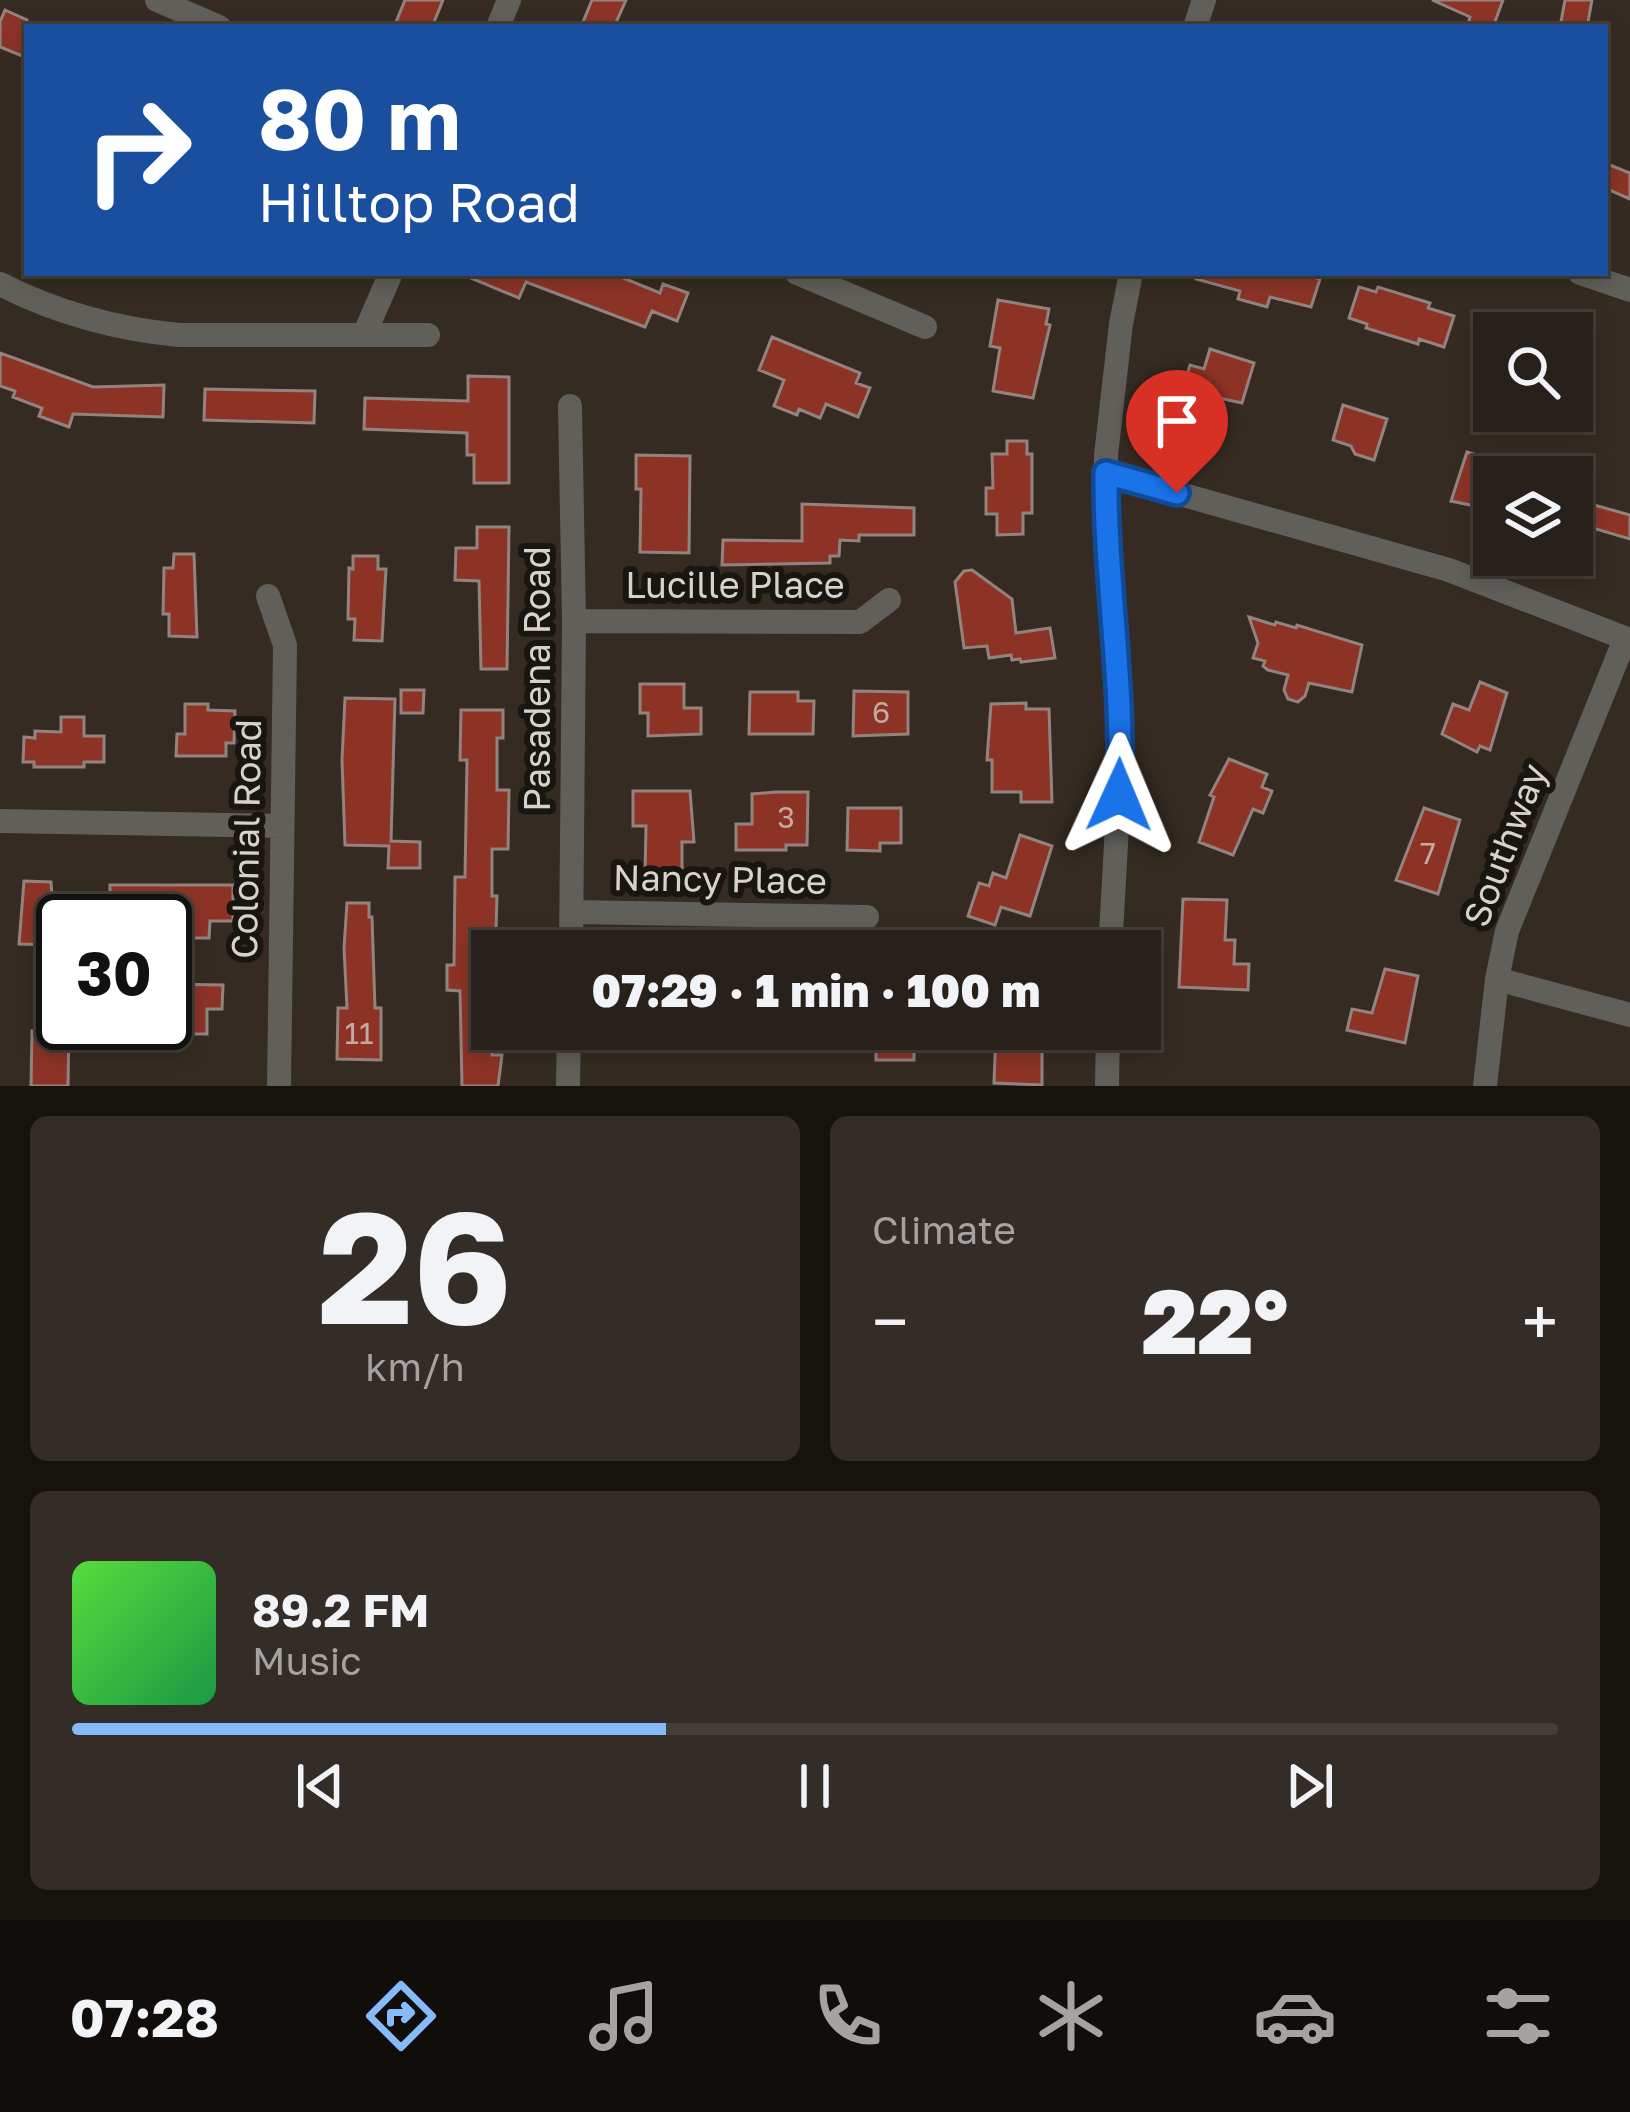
<!DOCTYPE html>
<html lang="en">
<head>
<meta charset="utf-8">
<style>
  body { margin:0; font-family:"Golos Text",sans-serif; background:#342d27; color:#f1f3f6; height:100vh; display:flex; flex-direction:column; font-size:45px; white-space:nowrap }
  * { box-sizing:border-box; margin:0 }
  p { font-size:39px; color:#a5a3a2 }
  .icon { flex:none; width:66px; height:66px; fill:none; stroke:currentColor; stroke-width:2; stroke-linecap:round; stroke-linejoin:round }
  .map { position:relative; height:1086px; overflow:hidden }
  .details { display:flex; flex-direction:column; gap:30px; padding:30px; background:#16120e; flex:1 }
  .details>* { flex:none }
  .guide { position:absolute; left:24px; top:24px; width:1584px; height:252px; border-radius:0px; box-shadow:0 6px 18px #0003,0 0 0 3px #443e39; background:#1a4fa0; color:#fff; overflow:hidden }
  .buttons { position:absolute; left:1473px; top:312px; display:grid; gap:24px }
  .buttons a { display:grid; place-items:center; width:120px; height:120px; border-radius:0px; background:#28201a; box-shadow:0 6px 18px #0003,0 0 0 3px #443e39; font-size:60px }
  .speed { position:absolute; left:36px; top:894px; display:flex; gap:24px; font-size:60px; font-weight:700; text-align:center }
  .speed>* { display:grid; place-content:center; width:156px; height:156px; border-radius:50%; background:#28201a; box-shadow:0 6px 18px #0003,0 0 0 3px #443e39; line-height:1 }
  .speed .limit { border:6px solid #111; border-radius:18px; background:#fff; color:#111 }
  .pin { position:absolute; display:grid; place-items:center; width:102px; height:102px; color:#fff; margin:-123px -51px; border-radius:50% 50% 50% 0; rotate:-45deg; box-shadow:0 0 12px #0007 }
  .pin .icon { rotate:45deg }
  .me { position:absolute; width:132px; margin:-66px; rotate:1deg; stroke-linejoin:round; filter:drop-shadow(0 0 9px #0008) }
  .turn { display:flex; align-items:center; gap:42px; height:252px; padding:0 36px; font-size:54px }
  .turn .icon { width:156px; height:156px; stroke-width:2.5 }
  .turn b { display:block; font-size:84px; line-height:102px }
  .big { font-size:90px; font-weight:800; line-height:1.1 }
  .details .widget { flex:1; display:flex; flex-direction:column; justify-content:center; gap:18px; min-width:0; padding:0 42px; border-radius:18px; background:#342d27 }
  .details .dial { align-items:center; gap:0 }
  .dial b { font-size:156px; line-height:1 }
  .song { display:flex; align-items:center; gap:36px }
  .cover { width:144px; height:144px; border-radius:18px; background:linear-gradient(135deg,hsl(110 70% 55%),hsl(140 70% 35%)) }
  .played { height:12px; border-radius:6px; background:linear-gradient(90deg,#86bbfb 40%,#443e39 40%) }
  .keys { display:flex; justify-content:space-around; direction:ltr }
  .heat { display:flex; justify-content:space-between; align-items:center; font-size:66px; direction:ltr }
  .details .tiles { flex:1; display:grid; gap:30px; grid-template-columns:1fr 1fr }
  .widget:last-child { grid-column:span 2 }
  .trip { position:absolute; left:471px; top:930px; width:690px; height:120px; border-radius:0px; background:#28201a; box-shadow:0 6px 18px #0003,0 0 0 3px #443e39; font-weight:800; line-height:120px; text-align:center }
  .tab-bar { display:flex; height:192px; justify-content:space-around; align-items:center; background:#100d0a; color:#a5a3a2 }
  .tab-bar .icon { width:84px; height:84px }
  .tab-bar .on { color:#86bbfb }
  .tab-bar b { font-size:54px; color:#f1f3f6 }
  .map>svg:first-child { display:block }
</style>
</head>
<body>
<div class="map">
<svg width="1630" height="1086" viewBox="0 0 1630 1086">
  <rect width="100%" height="100%" fill="#352b22"/>
  <!-- building -->
  <path fill="#8c3326" stroke="#93837f" stroke-width="3" d="M405,0H443L432,27H394Z
    M592,0H626L614,27H581Z
    M1432,0H1503L1493,27H1467L1470,17Z
    M1565,0H1592L1587,27H1560Z
    M5,10L27,20V58L0,47V22Z
    M1605,163L1630,173V199L1605,188Z
    M459,273H611L660,293L663,284L688,293L677,321L652,311L645,327L526,282L519,298Z
    M1197,273H1301L1320,279L1311,307L1270,297L1267,307L1238,299L1240,291L1196,279Z
    M1359,287L1376,292L1378,287L1430,303L1428,308L1454,316L1444,347L1419,339L1418,344L1366,328L1367,324L1349,318Z
    M998,300L1049,309L1046,324L1050,325L1033,398L993,391L1000,348L990,346Z
    M772,337L860,373L856,383L870,388L858,417L826,404L820,418L799,409L797,415L774,406L784,380L759,370Z
    M1210,349L1254,363L1242,403L1182,390L1190,365L1204,369Z
    M0,353L93,387L164,385L163,417L73,414L69,427L39,416L42,408L13,397L15,391L0,386Z
    M468,376L509,377V483H474V455H467V433L364,429L365,398L468,401Z
    M205,389L315,391L314,423L204,420Z
    M1343,405L1387,419L1374,460L1355,454L1351,446L1333,440Z
    M1007,441H1027V454H1032V513H1023V534L997,535V514H986V488H993L992,454H1007Z
    M1467,452L1492,460L1494,510L1451,501Z
    M636,455L690,456L689,553L640,552L641,489H636Z
    M802,504L914,508V535H859V541L840,540L839,556H830V563L722,565L723,540L802,541Z
    M1594,505L1630,515V539L1586,526Z
    M477,527H509L507,669H481L479,581L455,580L456,548H477Z
    M174,554H194L197,637L169,636V614H163L164,568H173Z
    M353,556H378V569H386L382,641L354,640L355,619H348L349,568L353,569Z
    M972,570L1012,599L1016,633L1050,628L1055,658L1021,662L1020,659L1012,660L1011,655L989,658L987,646L964,648L955,582L964,571Z
    M1249,617L1275,625L1276,622L1296,628L1297,625L1362,645L1352,692L1309,683L1305,696L1298,702L1288,699L1284,690L1288,675L1268,670L1263,666L1265,661L1253,658L1258,643Z
    M1480,682L1507,693L1490,750L1480,746L1477,752L1442,734L1453,704L1469,710Z
    M640,684H684V708H701V734L648,736V713H640Z
    M401,690H424L423,713H401Z
    M854,691L908,692V734L853,736Z
    M750,692H798V701H814L813,734H749Z
    M345,698L395,699L391,841L420,842V868H388L389,846L345,845L342,760Z
    M1026,703V709H1049L1052,802H1021V792H992V760H987L991,704Z
    M185,704H208V710L235,711L234,743H226V756H176L177,734H185Z
    M461,710H503V738H497V790H509L508,849H492V896H497L496,929H492V1055H502L498,1086H462L460,991L447,990V965H454L455,877H465L467,760H460Z
    M61,717H84V736H104V762H84V767H34V762H23L24,737L35,738V731L61,732Z
    M1229,759L1267,774L1262,787L1272,791L1263,813L1253,809L1233,855L1199,842L1214,797L1210,795Z
    M633,791H690L694,842H682V875H645L646,826H633Z
    M776,792H808L807,845H786V850H736V824H752V794Z
    M848,808H901V843H880V851L847,850Z
    M1424,808L1460,820L1438,894L1396,880Z
    M1020,835L1052,846L1030,916L1001,907L995,925L968,916L979,883L989,886L993,873L1006,878Z
    M24,881L51,882L54,922H63V945L19,944Z
    M110,885H233V921H210L209,938H184L185,921H110Z
    M1183,899L1227,900L1225,940H1235L1234,964H1249L1248,990L1179,987Z
    M347,903H369V917H372L375,1008H381V1060L337,1059L338,1008H347L344,948Z
    M1385,969L1418,976L1405,1043L1347,1030L1352,1009L1372,1013Z
    M165,984L223,985L222,1009H207V1034H165Z
    M37,1007L63,1008V1023H69L68,1086H31L32,1031L37,1032Z
    M846,1029H914V1060H876V1049H846Z
    M996,1029H1042V1085L994,1083Z"/>
  <g fill="none" stroke-linecap="round" stroke-linejoin="round">
    <!-- minor -->
    <path stroke="#605f5a" stroke-width="24" d="M157,0L219,27
      M498,27L509,0
      M1195,27L1204,0
      M797,273L925,327
      M1580,273L1630,290
      M0,284C57,313 115,329 179,335H428
      M364,335L391,273
      M570,406L574,621L571,951
      M1106,473L1449,570L1630,640
      M268,596L285,645L279,1086
      M574,621L860,622L889,600
      M0,821L281,826
      M572,912L867,917
      M1110,951L1121,756L1105,541L1106,455L1121,324L1131,273
      M1497,979L1630,1015
      M568,1086L569,1029
      M1107,1086L1108,1029
      M1485,1086L1497,979L1507,931L1625,639"/>
  </g>
  <g fill="none" stroke-linecap="round" stroke-linejoin="round">
    <!-- route casing -->
    <g stroke="#114b97" stroke-width="30">
      <path id="route" d="M1119,795C1125,687 1105,581 1106,473L1177,493"/>
    </g>
    <!-- route -->
    <use href="#route" stroke="#1a73e8" stroke-width="21"/>
  </g>
  <g text-anchor="middle" stroke-width="12" stroke-linejoin="round" paint-order="stroke">
    <!-- number labels -->
    <g font-size="30" fill="#c5aaa2">
      <text x="881" y="723">6</text>
      <text x="786" y="828">3</text>
      <text x="1428" y="864">7</text>
      <text x="359" y="1044">11</text>
    </g>
    <!-- street labels -->
    <g font-size="36" fill="#d8d2cc" stroke="#191511">
      <text x="735" y="598">Lucille Place</text>
      <text transform="translate(537 679) rotate(-90)" y="13">Pasadena Road</text>
      <text transform="translate(246 839) rotate(-89)" y="13">Colonial Road</text>
      <text transform="translate(1505 845) rotate(-69)" y="13">Southway</text>
      <text transform="translate(720 879) rotate(1)" y="13">Nancy Place</text>
    </g>
  </g>
</svg>
<div class="buttons">
<a><svg class="icon" aria-label="search" viewBox="0 0 24 24"><circle cx="10" cy="10" r="6"/><path d="M15 15l6 6"/></svg></a>
<a><svg class="icon" aria-label="layers" viewBox="0 0 24 24"><path d="M12 4l9 5-9 5-9-5zM3 14l9 5 9-5"/></svg></a>
</div>
<div class="speed"><div class="limit">30</div></div>
<div class="pin" style="left:1177px;top:493px;background:#d93025"><svg class="icon" aria-label="arrive" viewBox="0 0 24 24"><path d="M6 21V4h12l-3 4 3 4H6"/></svg></div>
<svg class="me" style="left:1119px;top:795px" viewBox="-20 -20 40 40"><path d="M0-17L14 15 0 8-14 15z" fill="#1a73e8" stroke="#fff" stroke-width="4"/></svg>
<div class="trip">07:29 · 1 min · 100 m</div>
<div class="guide">
<div class="turn"><svg class="icon" aria-label="right" viewBox="0 0 24 24"><path d="M7 20v-9h11M14 6l5 5-5 5"/></svg><div><b>80 m</b>Hilltop Road</div></div>
</div>
</div>
<section class="details">
<div class="tiles">
<div class="widget dial"><b>26</b><p>km/h</p></div>
<div class="widget"><p>Climate</p>
<div class="heat"><a>−</a><b class="big">22°</b><a>+</a></div>
</div>
<div class="widget">
<div class="song"><i class="cover"></i><div><b>89.2 FM</b><p>Music</p></div></div>
<div class="played"></div>
<div class="keys"><svg class="icon" aria-label="previous" viewBox="0 0 24 24"><path d="M18 5L8 12l10 7zM5 5v14"/></svg><svg class="icon" aria-label="pause" viewBox="0 0 24 24"><path d="M8 5v14M16 5v14"/></svg><svg class="icon" aria-label="next" viewBox="0 0 24 24"><path d="M6 5l10 7-10 7zM19 5v14"/></svg></div>
</div>
</div>
</section>
<nav class="tab-bar">
<b>07:28</b>
<svg class="icon on" aria-label="directions" viewBox="0 0 24 24"><path d="M12 3l9 9-9 9-9-9zM9 14v-3h6M13 9l2 2-2 2"/></svg>
<svg class="icon" aria-label="music" viewBox="0 0 24 24"><path d="M9 18V5l10-2v13"/><circle cx="6" cy="18" r="3"/><circle cx="16" cy="16" r="3"/></svg>
<svg class="icon" aria-label="phone" viewBox="0 0 24 24"><path d="M5 4h4l2 5-3 2q2 4 5 5l2-3 5 2v4C11 20 4 13 5 4z"/></svg>
<svg class="icon" aria-label="climate" viewBox="0 0 24 24"><path d="M12 3v18M4 7l16 10M4 17L20 7"/></svg>
<svg class="icon" aria-label="car" viewBox="0 0 24 24"><path d="M5 17H2v-5l4-1 3-4h7l3 4 3 1v5h-3M9 17h6M6 11h13"/><circle cx="7" cy="17" r="2"/><circle cx="17" cy="17" r="2"/></svg>
<svg class="icon" aria-label="filters" viewBox="0 0 24 24"><path d="M4 7h16M4 17h16"/><circle cx="9" cy="7" r="2"/><circle cx="15" cy="17" r="2"/></svg>
</nav>
</body>
</html>
